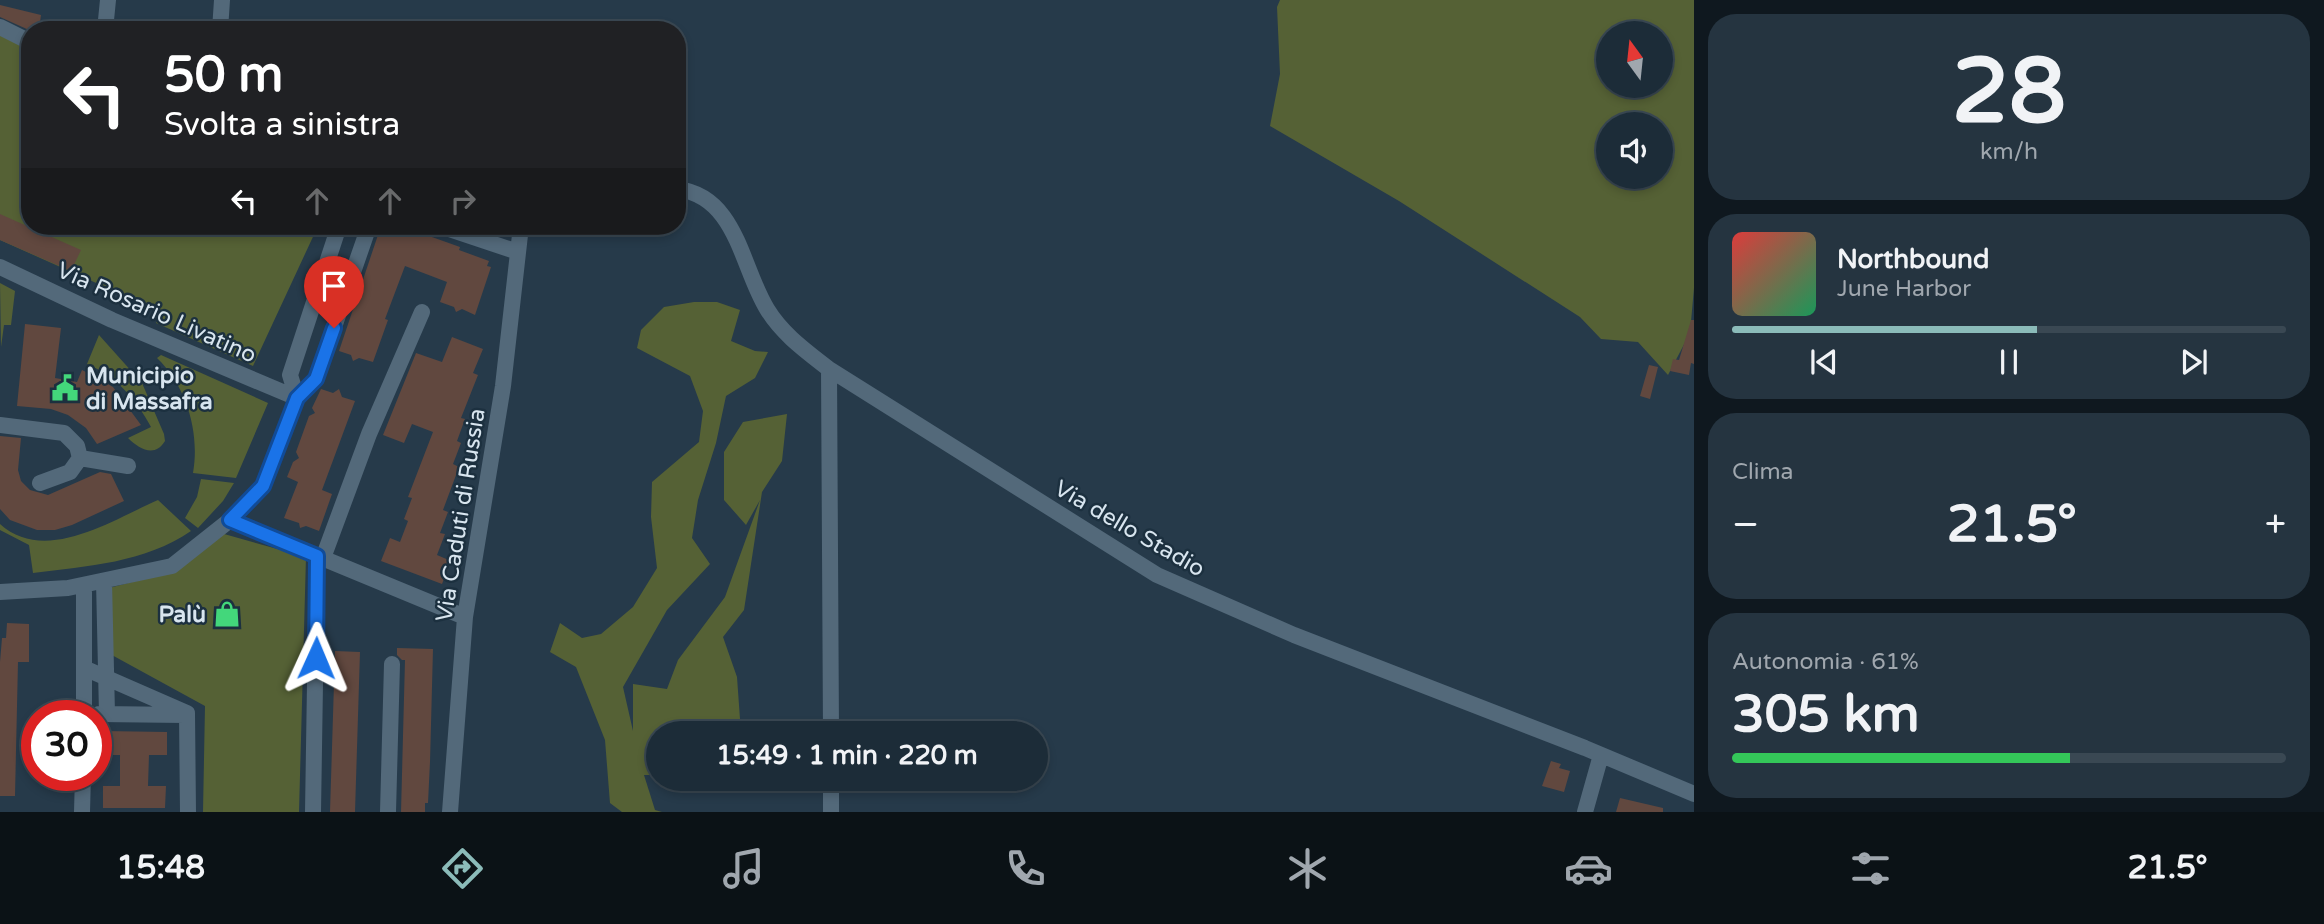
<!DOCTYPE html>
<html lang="it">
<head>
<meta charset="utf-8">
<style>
  body { margin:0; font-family:"Varela Round",sans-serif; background:#253440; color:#f1f3f6; height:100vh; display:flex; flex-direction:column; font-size:26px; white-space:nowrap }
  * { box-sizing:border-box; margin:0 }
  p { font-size:23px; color:#a0a7ae }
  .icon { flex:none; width:38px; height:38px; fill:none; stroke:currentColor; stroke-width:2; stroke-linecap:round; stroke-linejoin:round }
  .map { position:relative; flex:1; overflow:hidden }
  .side { display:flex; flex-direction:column; gap:14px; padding:14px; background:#0f181f; width:630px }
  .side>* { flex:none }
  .top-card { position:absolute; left:21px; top:21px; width:665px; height:214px; border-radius:28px; box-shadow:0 4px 10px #0003,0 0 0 2px #3a4853; background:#202124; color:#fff; overflow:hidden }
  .needle { width:46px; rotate:345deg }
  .fabs { position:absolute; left:1596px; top:21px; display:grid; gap:14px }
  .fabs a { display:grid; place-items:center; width:77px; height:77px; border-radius:50%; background:#1c2c38; box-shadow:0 4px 10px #0003,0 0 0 2px #3a4853; font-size:35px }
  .speed { position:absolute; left:21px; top:700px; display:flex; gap:14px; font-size:35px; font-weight:700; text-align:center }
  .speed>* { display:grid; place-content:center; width:91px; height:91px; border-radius:50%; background:#1c2c38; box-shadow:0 4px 10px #0003,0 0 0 2px #3a4853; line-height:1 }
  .speed .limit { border:10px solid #d22; background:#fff; color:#111 }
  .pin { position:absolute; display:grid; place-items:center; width:60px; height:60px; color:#fff; margin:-72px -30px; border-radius:50% 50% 50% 0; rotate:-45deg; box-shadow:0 0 7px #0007 }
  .pin .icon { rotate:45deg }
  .me { position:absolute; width:77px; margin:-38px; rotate:1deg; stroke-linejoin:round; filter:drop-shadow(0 0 5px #0008) }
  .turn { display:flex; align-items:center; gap:24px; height:147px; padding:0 28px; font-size:32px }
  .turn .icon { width:91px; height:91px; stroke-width:2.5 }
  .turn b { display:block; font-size:49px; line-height:60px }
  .lanes { display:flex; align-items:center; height:66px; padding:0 28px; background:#0003; justify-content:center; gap:35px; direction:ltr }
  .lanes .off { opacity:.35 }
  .big { font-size:52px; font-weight:700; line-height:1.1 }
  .side .widget { flex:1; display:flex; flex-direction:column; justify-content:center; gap:10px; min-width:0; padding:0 24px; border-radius:28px; background:#253440 }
  .side .dial { align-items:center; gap:0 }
  .dial b { font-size:91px; line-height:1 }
  .song { display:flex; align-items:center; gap:21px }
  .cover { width:84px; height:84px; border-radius:10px; background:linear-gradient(135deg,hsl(0 70% 55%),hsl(150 70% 35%)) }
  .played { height:7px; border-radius:4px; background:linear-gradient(90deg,#8bbbb9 55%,#3a4853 55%) }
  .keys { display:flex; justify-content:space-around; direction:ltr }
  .heat { display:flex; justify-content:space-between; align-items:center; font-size:38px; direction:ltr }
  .charge { height:10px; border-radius:5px; background:linear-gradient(90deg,#34c759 61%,#3a4853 0) }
  .trip { position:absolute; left:646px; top:721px; width:402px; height:70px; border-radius:35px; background:#1c2c38; box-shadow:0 4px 10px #0003,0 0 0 2px #3a4853; font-weight:700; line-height:70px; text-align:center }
  .dock { display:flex; height:112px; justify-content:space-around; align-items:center; background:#0b1216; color:#a0a7ae }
  .dock .icon { width:49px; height:49px }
  .dock .on { color:#8bbbb9 }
  .dock b { font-size:32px; color:#f1f3f6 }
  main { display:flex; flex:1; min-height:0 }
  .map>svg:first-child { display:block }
</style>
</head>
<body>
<main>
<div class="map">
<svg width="1694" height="812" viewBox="0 0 1694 812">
  <rect width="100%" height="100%" fill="#263a4a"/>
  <!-- green -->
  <path fill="#556135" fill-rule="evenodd" d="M1280,0H1694V288L1690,333L1668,375L1638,342L1601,339L1580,317L1399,201L1270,126L1280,74L1277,7ZM1608,33H1661V86H1608ZM1608,124H1661V177H1608Z
    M0,34L30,48V226H318L253,366L156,323L161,312L0,240Z
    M0,283L15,291L11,325H4L1,347Z
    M694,302H717L740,310L731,341L755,351L768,352L755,378L726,396L716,443L698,500L692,538L710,564L667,610L623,687L633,731V684L667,689L678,660L725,597L760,500L746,525L724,500V452L743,422L787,414L782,461L762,492L744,610L723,637L737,677L740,719L732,733H658V775H644L655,810L662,812H622L610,803L605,740L576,667L550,652L560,623L582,638L601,634L633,607L657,568L651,517L652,482L699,442L703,411L690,376L637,348L641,330L664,307Z
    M99,335L142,383L164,434L165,441C155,458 139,449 128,438L151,427C136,399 117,377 87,364Z
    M161,355L268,403L236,478L193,473C200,433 187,387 157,358Z
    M201,479L234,483L223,501L198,528L185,518L197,497Z
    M158,500L191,531C144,563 88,566 33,573L29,545L0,530V524C45,565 112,520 158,500Z
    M217,532L306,557L299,812H203L205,706L110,654L109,588L178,570Z"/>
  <!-- building -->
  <path fill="#61483f" d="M0,5L41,15L39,30H29L0,17Z
    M0,214L81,250L71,271L0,240Z
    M381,226H401L460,247L459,250L489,261L487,266L491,267L475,315L462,309L456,312L454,307L440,302L447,282L405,266L385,319L388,320L373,362L359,358L353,361L351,355L339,351Z
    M1691,320H1694V364L1691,363L1689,375L1670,371L1673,359L1679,360Z
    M25,324L61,328L55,378L77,382L82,370L94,376L113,387L141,425L97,444L86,428L68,415L51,409L17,406Z
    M452,337L483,349L473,373L478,375L461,418L465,419L457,441L461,443L453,464L459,467L443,510L448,512L440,533L445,534L437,555L451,561L442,584L381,561L390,538L400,542L408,521L404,519L412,498L408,497L433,432L412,424L404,443L383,435L416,353L442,362Z
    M1649,365L1658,367L1650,399L1640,396Z
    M321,389L333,393L339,389L342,397L355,401L322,490L332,494L319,531L306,526L300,528L299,523L284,518L298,482L287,477L293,462L299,458L296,452L309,416L315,413L312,408Z
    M0,436L21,438L18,470L21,481L30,490L48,495L100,472L111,474L124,501L72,525L55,530H37L10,520L0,509Z
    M7,623L29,624V662H18L15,796H0V662L2,638H6Z
    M397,648L433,649L430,762L428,803H425V812H401L405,660H402L397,655Z
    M335,651L360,652L355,812H330Z
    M103,731L167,732V755H149L148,786H166L165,808H103V786H120V755H103Z
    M1551,761L1561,764L1559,768L1570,771L1564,792L1542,786Z
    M1620,798L1663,808V812H1616Z"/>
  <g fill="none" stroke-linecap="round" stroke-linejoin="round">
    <!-- minor -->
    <path stroke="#53697a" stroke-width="16" d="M0,27L30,42
      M105,30L108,0
      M220,30L222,0
      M677,189C737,196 741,267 767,309C782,334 806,351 829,369L1157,575L1294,635L1585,748L1694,794
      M440,226L518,252
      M0,267L112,320L297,398
      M829,369L831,733
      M297,398L290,375L339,226
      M0,425L64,433L77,446L80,458
      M40,483L70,472L80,458L128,466
      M230,520L465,617
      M323,558L369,434L422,312
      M104,581L107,714
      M0,592L68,588L172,566L230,520L263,486L297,398L316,379L369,226
      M84,668L187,713L188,812
      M99,714L185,715
      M84,716V585
      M82,812L83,775
      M313,812L317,556
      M388,812L392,664
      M450,812L465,617L503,386L521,226
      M831,812V779
      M1585,812L1601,755"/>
  </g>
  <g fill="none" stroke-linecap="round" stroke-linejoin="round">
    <!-- route casing -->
    <g stroke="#114b97" stroke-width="18">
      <path id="route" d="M316,658L317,556L230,520L263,486L297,398L316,379L334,328"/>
    </g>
    <!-- route -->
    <use href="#route" stroke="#1a73e8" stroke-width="12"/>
  </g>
  <!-- icons -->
  <defs>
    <g id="civic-bare" transform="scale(2.1)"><path d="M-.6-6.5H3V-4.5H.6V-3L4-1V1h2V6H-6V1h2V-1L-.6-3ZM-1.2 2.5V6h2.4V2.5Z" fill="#43d77b" stroke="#1c303f" stroke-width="2.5" paint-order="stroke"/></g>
    <g id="shop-bare" transform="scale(2.1)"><path d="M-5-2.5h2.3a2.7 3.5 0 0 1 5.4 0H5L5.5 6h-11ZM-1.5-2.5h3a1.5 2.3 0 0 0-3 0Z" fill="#43d77b" stroke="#1c303f" stroke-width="2.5" paint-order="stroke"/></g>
  </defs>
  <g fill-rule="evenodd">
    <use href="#civic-bare" x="65" y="388"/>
    <use href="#shop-bare" x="227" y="614"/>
  </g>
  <g text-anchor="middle" stroke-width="5" stroke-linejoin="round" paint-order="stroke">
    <!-- street labels -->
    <g font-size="23" fill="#d8e5ef" stroke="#1c303f">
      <text transform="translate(157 312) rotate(24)" y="8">Via Rosario Livatino</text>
      <text transform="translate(460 515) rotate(-81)" y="8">Via Caduti di Russia</text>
      <text transform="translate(1130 528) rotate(30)" y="8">Via dello Stadio</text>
    </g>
    <!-- poi labels -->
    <g font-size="23" font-weight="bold" fill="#d8e5ef" stroke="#1c303f" text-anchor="start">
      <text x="86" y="383">Municipio<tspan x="86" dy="26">di Massafra</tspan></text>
      <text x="206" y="622" text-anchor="end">Palù</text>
    </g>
  </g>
</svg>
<div class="fabs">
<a><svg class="needle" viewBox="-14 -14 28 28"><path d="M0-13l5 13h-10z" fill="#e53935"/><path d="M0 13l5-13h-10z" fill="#a0a7ae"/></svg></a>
<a><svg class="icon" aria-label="sound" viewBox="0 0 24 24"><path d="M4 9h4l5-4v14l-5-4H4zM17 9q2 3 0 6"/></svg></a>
</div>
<div class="speed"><div class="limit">30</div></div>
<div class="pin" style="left:334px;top:328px;background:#d93025"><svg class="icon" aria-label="arrive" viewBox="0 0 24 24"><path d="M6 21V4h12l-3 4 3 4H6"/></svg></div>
<svg class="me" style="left:316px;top:658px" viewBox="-20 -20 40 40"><path d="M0-17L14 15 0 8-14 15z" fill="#1a73e8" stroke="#fff" stroke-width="4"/></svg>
<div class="trip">15:49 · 1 min · 220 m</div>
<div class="top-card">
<div class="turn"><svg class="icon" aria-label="left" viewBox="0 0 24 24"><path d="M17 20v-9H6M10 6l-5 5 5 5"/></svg><div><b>50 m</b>Svolta a sinistra</div></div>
<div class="lanes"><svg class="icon" aria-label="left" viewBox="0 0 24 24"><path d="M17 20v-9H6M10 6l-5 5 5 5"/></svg><svg class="icon off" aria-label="ahead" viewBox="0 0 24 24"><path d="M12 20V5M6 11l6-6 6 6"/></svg><svg class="icon off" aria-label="ahead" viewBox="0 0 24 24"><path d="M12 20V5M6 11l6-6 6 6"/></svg><svg class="icon off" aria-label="right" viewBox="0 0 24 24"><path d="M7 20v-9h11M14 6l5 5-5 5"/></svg></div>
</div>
</div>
<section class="side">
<div class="widget dial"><b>28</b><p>km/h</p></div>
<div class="widget">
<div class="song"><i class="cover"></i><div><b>Northbound</b><p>June Harbor</p></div></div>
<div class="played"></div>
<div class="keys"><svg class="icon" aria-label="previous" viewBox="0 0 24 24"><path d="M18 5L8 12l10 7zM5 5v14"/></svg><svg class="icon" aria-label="pause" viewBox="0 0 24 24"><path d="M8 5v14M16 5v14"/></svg><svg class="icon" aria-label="next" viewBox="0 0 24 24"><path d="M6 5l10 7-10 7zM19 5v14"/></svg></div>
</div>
<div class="widget"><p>Clima</p>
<div class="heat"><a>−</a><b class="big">21.5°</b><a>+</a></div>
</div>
<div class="widget"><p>Autonomia · 61%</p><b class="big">305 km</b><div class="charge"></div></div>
</section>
</main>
<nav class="dock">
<b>15:48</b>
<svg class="icon on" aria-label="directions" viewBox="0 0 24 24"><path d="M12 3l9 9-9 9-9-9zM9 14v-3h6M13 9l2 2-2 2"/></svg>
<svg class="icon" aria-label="music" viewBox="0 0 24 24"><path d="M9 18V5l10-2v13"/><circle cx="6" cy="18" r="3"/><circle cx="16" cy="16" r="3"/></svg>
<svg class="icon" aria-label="phone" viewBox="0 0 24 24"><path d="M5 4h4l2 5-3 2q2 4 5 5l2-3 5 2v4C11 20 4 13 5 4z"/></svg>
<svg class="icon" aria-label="climate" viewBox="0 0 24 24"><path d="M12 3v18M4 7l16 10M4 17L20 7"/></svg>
<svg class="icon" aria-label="car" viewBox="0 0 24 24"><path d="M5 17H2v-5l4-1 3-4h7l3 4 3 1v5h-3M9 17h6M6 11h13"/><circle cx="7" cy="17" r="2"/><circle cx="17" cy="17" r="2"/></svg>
<svg class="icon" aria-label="filters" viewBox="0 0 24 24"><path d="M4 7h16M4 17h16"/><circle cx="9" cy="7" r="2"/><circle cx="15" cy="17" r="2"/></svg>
<b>21.5°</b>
</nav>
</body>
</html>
